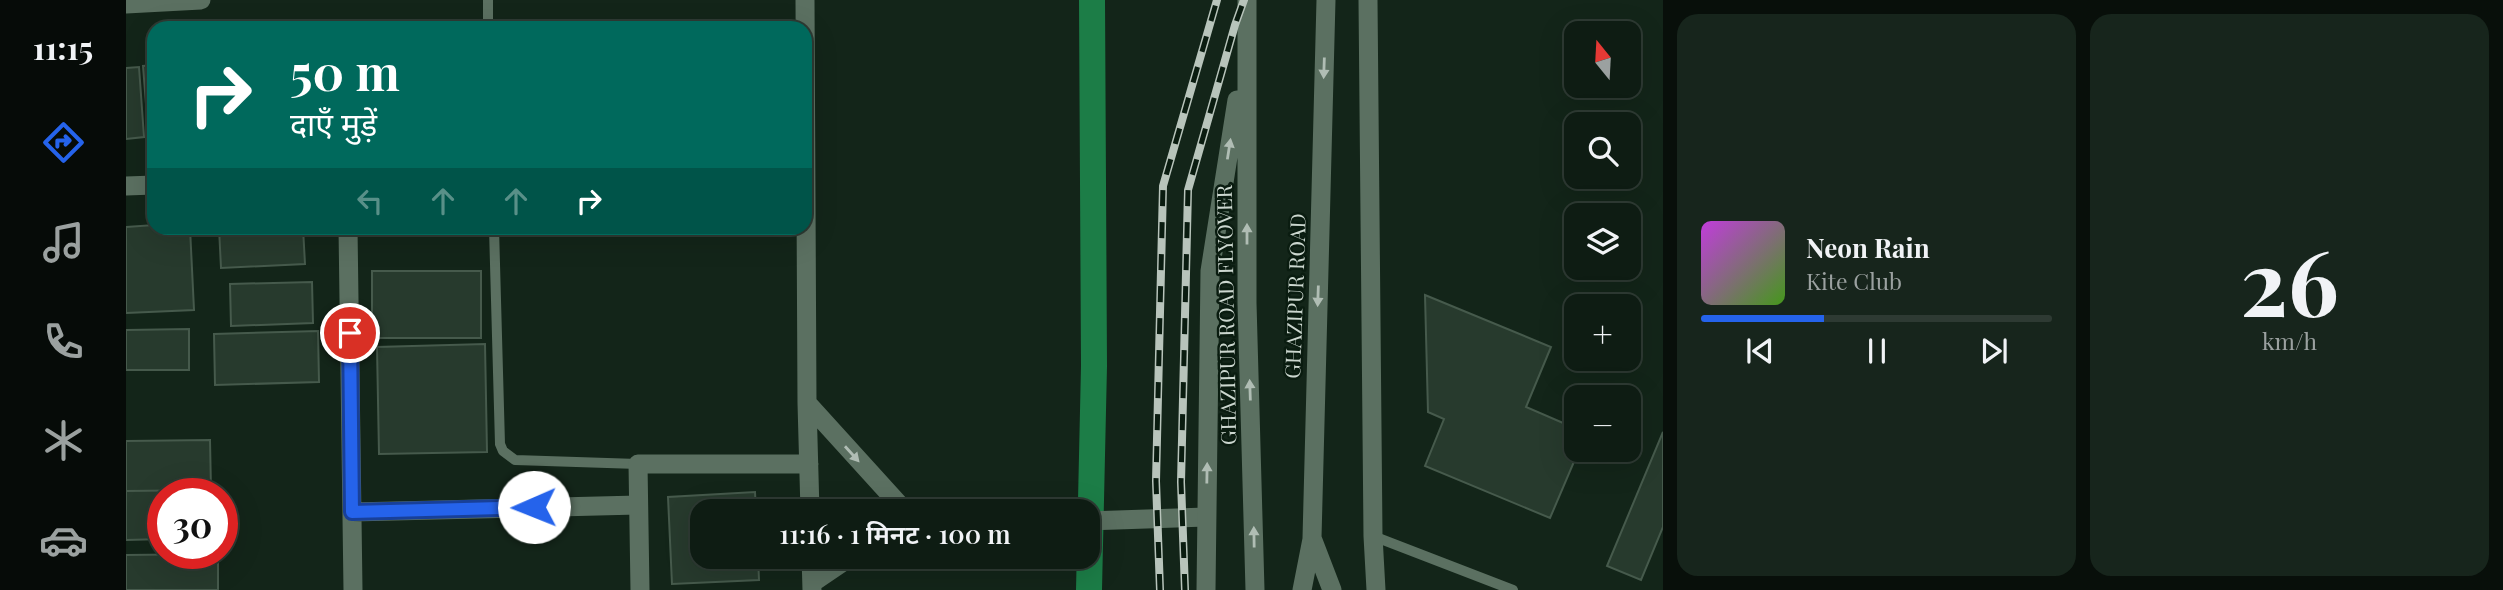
<!DOCTYPE html>
<html lang="hi">
<head>
<meta charset="utf-8">
<style>
  body { margin:0; font-family:"Playfair Display","Noto Sans Devanagari",serif; background:#17251c; color:#f1f3f6; height:100vh; display:flex; flex-direction:column; font-size:26px; white-space:nowrap }
  * { box-sizing:border-box; margin:0 }
  p { font-size:23px; color:#9ba1a0 }
  .icon { flex:none; width:38px; height:38px; fill:none; stroke:currentColor; stroke-width:2; stroke-linecap:round; stroke-linejoin:round }
  .map { position:relative; flex:1; overflow:hidden }
  .panel { display:flex; flex-direction:column; gap:14px; padding:14px; background:#080f0a; width:840px }
  .panel>* { flex:none }
  .banner { position:absolute; left:21px; top:21px; width:665px; height:214px; border-radius:21px; box-shadow:0 7px 28px #0002,0 0 0 2px #2e3a33; background:#00695c; color:#fff; overflow:hidden }
  .needle { width:46px; rotate:342deg }
  .tools { position:absolute; left:1438px; top:21px; display:grid; gap:14px }
  .tools a { display:grid; place-items:center; width:77px; height:77px; border-radius:14px; background:#0e1c13; box-shadow:0 7px 28px #0002,0 0 0 2px #2e3a33; font-size:35px }
  .speed { position:absolute; left:21px; top:478px; display:flex; gap:14px; font-size:35px; font-weight:700; text-align:center }
  .speed>* { display:grid; place-content:center; width:91px; height:91px; border-radius:50%; background:#0e1c13; box-shadow:0 7px 28px #0002,0 0 0 2px #2e3a33; line-height:1 }
  .speed .limit { border:10px solid #d22; background:#fff; color:#111 }
  .pin { position:absolute; display:grid; place-items:center; width:60px; height:60px; color:#fff; margin:-30px; border:4px solid #fff; border-radius:50%; box-shadow:0 2px 7px #0007 }
  .me { position:absolute; width:77px; margin:-38px; rotate:269deg; stroke-linejoin:round; filter:drop-shadow(0 0 5px #0008) }
  .turn { display:flex; align-items:center; gap:24px; height:147px; padding:0 28px; font-size:32px }
  .turn .icon { width:91px; height:91px; stroke-width:2.5 }
  .turn b { display:block; font-size:49px; line-height:60px }
  .lanes { display:flex; align-items:center; height:66px; padding:0 28px; background:#0003; justify-content:center; gap:35px; direction:ltr }
  .lanes .off { opacity:.35 }
  .panel .card { flex:1; display:flex; flex-direction:column; justify-content:center; gap:10px; min-width:0; padding:0 24px; border-radius:21px; background:#17251c }
  .panel .dial { align-items:center; gap:0 }
  .dial b { font-size:91px; line-height:1 }
  .song { display:flex; align-items:center; gap:21px }
  .cover { width:84px; height:84px; border-radius:10px; background:linear-gradient(135deg,hsl(290 70% 55%),hsl(100 70% 35%)) }
  .played { height:7px; border-radius:4px; background:linear-gradient(90deg,#2563eb 35%,#2e3a33 35%) }
  .keys { display:flex; justify-content:space-around; direction:ltr }
  .panel .tiles { flex:1; display:grid; gap:14px; grid-template-columns:repeat(2,1fr) }
  .trip { position:absolute; left:564px; top:499px; width:410px; height:70px; border-radius:21px; background:#0e1c13; box-shadow:0 7px 28px #0002,0 0 0 2px #2e3a33; font-weight:600; line-height:70px; text-align:center }
  main { display:flex; flex:1; min-height:0 }
  .menu { display:flex; flex-direction:column; width:126px; justify-content:space-around; align-items:center; background:#060b08; color:#9ba1a0 }
  .menu .icon { width:49px; height:49px }
  .menu .current { color:#2563eb }
  .menu b { font-size:32px; color:#f1f3f6 }
  .map>svg:first-child { display:block }
</style>
</head>
<body>
<main>
<nav class="menu">
<b>11:15</b>
<svg class="icon current" aria-label="directions" viewBox="0 0 24 24"><path d="M12 3l9 9-9 9-9-9zM9 14v-3h6M13 9l2 2-2 2"/></svg>
<svg class="icon" aria-label="music" viewBox="0 0 24 24"><path d="M9 18V5l10-2v13"/><circle cx="6" cy="18" r="3"/><circle cx="16" cy="16" r="3"/></svg>
<svg class="icon" aria-label="phone" viewBox="0 0 24 24"><path d="M5 4h4l2 5-3 2q2 4 5 5l2-3 5 2v4C11 20 4 13 5 4z"/></svg>
<svg class="icon" aria-label="climate" viewBox="0 0 24 24"><path d="M12 3v18M4 7l16 10M4 17L20 7"/></svg>
<svg class="icon" aria-label="car" viewBox="0 0 24 24"><path d="M5 17H2v-5l4-1 3-4h7l3 4 3 1v5h-3M9 17h6M6 11h13"/><circle cx="7" cy="17" r="2"/><circle cx="17" cy="17" r="2"/></svg>
</nav>
<div class="map">
<svg width="1537" height="590" viewBox="0 0 1537 590">
  <rect width="100%" height="100%" fill="#132519"/>
  <g fill="none" stroke-linecap="round" stroke-linejoin="round">
    <!-- canal -->
    <path stroke="#1c7d47" stroke-width="26" d="M963,590L968,366L966,0"/>
  </g>
  <!-- building -->
  <path fill="#273a2d" stroke="#465a4c" stroke-width="2" d="M28,65V142H23L17,66Z
    M13,67L18,137L0,139V68Z
    M28,225V228H64L68,310L0,313V227Z
    M93,228H177L179,264L95,268Z
    M246,271H355V338H246Z
    M186,282L187,323L105,326L104,284Z
    M1299,295L1425,347L1400,407L1451,429V450H1453L1424,518L1299,466L1318,419L1302,412Z
    M63,329V370H0V330Z
    M192,331L193,382L89,385L88,334Z
    M359,344L361,452L253,454L251,347Z
    M1537,432V527L1515,580L1481,566Z
    M84,440L85,490L0,491V441Z
    M85,490V494H37V539L0,540V491Z
    M629,492L630,511H576V556H632L633,580L546,584L542,497Z
    M92,554V590H0V555Z"/>
  <g fill="none" stroke-linecap="round" stroke-linejoin="round">
    <!-- service -->
    <path stroke="#5b7061" stroke-width="10" d="M362,0V28
      M368,228L374,444L377,451L389,460L512,464
      M1247,536L1387,590"/>
    <!-- minor -->
    <path stroke="#5b7061" stroke-width="19" d="M679,0L681,403L684,511
      M1242,0L1247,536L1250,590
      M0,4L75,0
      M0,186L28,185
      M222,228L227,590
      M681,403L779,511
      M226,512L512,505
      M961,521L1080,517
      M685,556L686,590
      M686,583L726,556
      M514,590L512,464H683"/>
    <!-- secondary -->
    <path stroke="#5b7061" stroke-width="19" d="M1121,0V303L1129,590
      M1200,0L1186,538L1206,590
      M1080,590L1084,271L1111,100
      M1176,590L1186,539"/>
    <!-- rail casing -->
    <g stroke="#b8c4bb" stroke-width="8">
      <path id="rail" d="M1034,590L1030,481L1037,186L1091,0
        M1059,590L1055,482L1062,190L1109,25L1118,0"/>
    </g>
    <!-- rail -->
    <use href="#rail" stroke="#0a1c10" stroke-width="5" stroke-dasharray="16" stroke-linecap="butt"/>
  </g>
  <!-- one-way arrows -->
  <defs><path id="oneway-solid" d="M-6-.8H1V-3.2L6.5 0L1 3.2V.8H-6Z" transform="scale(1.75)"/></defs>
  <g fill="#b0bdb4">
    <use href="#oneway-solid" transform="translate(1198 68) rotate(92)"/>
    <use href="#oneway-solid" transform="translate(1103 149) rotate(-81)"/>
    <use href="#oneway-solid" transform="translate(1121 234) rotate(-90)"/>
    <use href="#oneway-solid" transform="translate(1192 296) rotate(92)"/>
    <use href="#oneway-solid" transform="translate(1124 390) rotate(-92)"/>
    <use href="#oneway-solid" transform="translate(726 454) rotate(48)"/>
    <use href="#oneway-solid" transform="translate(1081 473) rotate(-89)"/>
    <use href="#oneway-solid" transform="translate(1128 537) rotate(-91)"/>
  </g>
  <g fill="none" stroke-linecap="round" stroke-linejoin="round">
    <!-- route casing -->
    <g stroke="#184099" stroke-width="18">
      <path id="route" d="M224,333L226,512L408,507"/>
    </g>
    <!-- route -->
    <use href="#route" stroke="#2563eb" stroke-width="12"/>
  </g>
  <g text-anchor="middle" stroke-width="5" stroke-linejoin="round" paint-order="stroke">
    <!-- street labels -->
    <g font-size="21" fill="#ccd7cf" stroke="#0a1c10">
      <text transform="translate(1170 296) rotate(-88)" y="7">GHAZIPUR ROAD</text>
      <text transform="translate(1101 315) rotate(-91)" y="7">GHAZIPUR ROAD FLYOVER</text>
    </g>
  </g>
</svg>
<div class="tools">
<a><svg class="needle" viewBox="-14 -14 28 28"><path d="M0-13l5 13h-10z" fill="#e53935"/><path d="M0 13l5-13h-10z" fill="#9ba1a0"/></svg></a>
<a><svg class="icon" aria-label="search" viewBox="0 0 24 24"><circle cx="10" cy="10" r="6"/><path d="M15 15l6 6"/></svg></a>
<a><svg class="icon" aria-label="layers" viewBox="0 0 24 24"><path d="M12 4l9 5-9 5-9-5zM3 14l9 5 9-5"/></svg></a>
<a>+</a>
<a>−</a>
</div>
<div class="speed"><div class="limit">30</div></div>
<div class="pin" style="left:224px;top:333px;background:#d93025"><svg class="icon" aria-label="arrive" viewBox="0 0 24 24"><path d="M6 21V4h12l-3 4 3 4H6"/></svg></div>
<svg class="me" style="left:408px;top:507px" viewBox="-20 -20 40 40"><circle r="19" fill="#fff"/><path d="M0-13L10 11 0 6-10 11z" fill="#2563eb"/></svg>
<div class="trip">11:16 · 1 मिनट · 100 m</div>
<div class="banner">
<div class="turn"><svg class="icon" aria-label="right" viewBox="0 0 24 24"><path d="M7 20v-9h11M14 6l5 5-5 5"/></svg><div><b>50 m</b>दाएँ मुड़ें</div></div>
<div class="lanes"><svg class="icon off" aria-label="left" viewBox="0 0 24 24"><path d="M17 20v-9H6M10 6l-5 5 5 5"/></svg><svg class="icon off" aria-label="ahead" viewBox="0 0 24 24"><path d="M12 20V5M6 11l6-6 6 6"/></svg><svg class="icon off" aria-label="ahead" viewBox="0 0 24 24"><path d="M12 20V5M6 11l6-6 6 6"/></svg><svg class="icon" aria-label="right" viewBox="0 0 24 24"><path d="M7 20v-9h11M14 6l5 5-5 5"/></svg></div>
</div>
</div>
<section class="panel">
<div class="tiles">
<div class="card">
<div class="song"><i class="cover"></i><div><b>Neon Rain</b><p>Kite Club</p></div></div>
<div class="played"></div>
<div class="keys"><svg class="icon" aria-label="previous" viewBox="0 0 24 24"><path d="M18 5L8 12l10 7zM5 5v14"/></svg><svg class="icon" aria-label="pause" viewBox="0 0 24 24"><path d="M8 5v14M16 5v14"/></svg><svg class="icon" aria-label="next" viewBox="0 0 24 24"><path d="M6 5l10 7-10 7zM19 5v14"/></svg></div>
</div>
<div class="card dial"><b>26</b><p>km/h</p></div>
</div>
</section>
</main>
</body>
</html>
